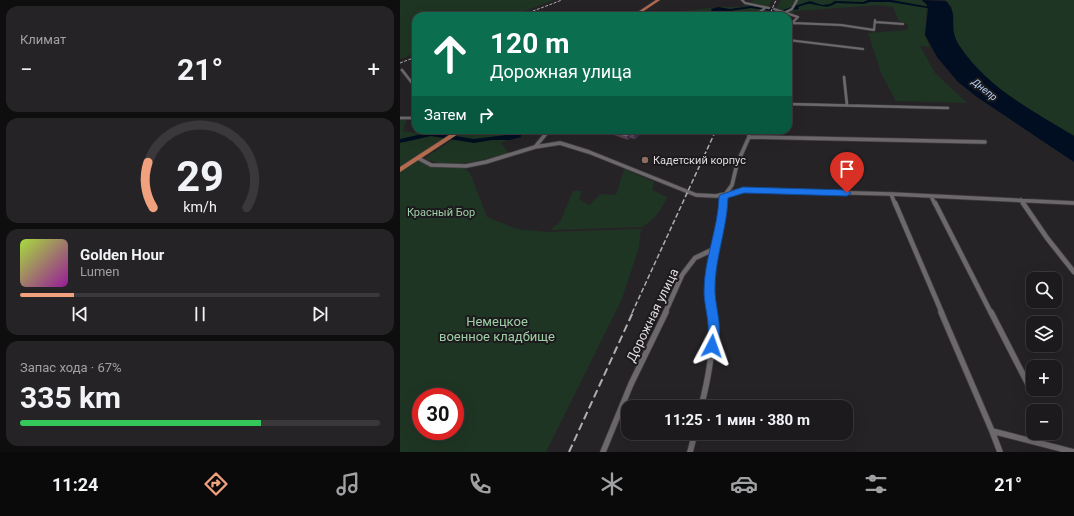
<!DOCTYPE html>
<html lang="ru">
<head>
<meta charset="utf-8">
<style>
  body { margin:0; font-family:Roboto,sans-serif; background:#252325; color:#f1f3f6; height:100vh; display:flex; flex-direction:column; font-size:15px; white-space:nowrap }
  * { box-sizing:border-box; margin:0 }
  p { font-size:13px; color:#a0a1a3 }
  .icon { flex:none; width:22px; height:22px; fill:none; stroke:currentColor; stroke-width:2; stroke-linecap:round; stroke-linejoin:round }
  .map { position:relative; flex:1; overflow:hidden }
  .sheet { display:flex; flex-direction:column; gap:6px; padding:6px; background:#0f0e0f; width:400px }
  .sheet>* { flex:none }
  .top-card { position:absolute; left:12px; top:12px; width:380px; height:122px; border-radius:12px; box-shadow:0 4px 16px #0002,0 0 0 1px #3a383b; background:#0b6e4f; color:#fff; overflow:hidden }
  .tools { position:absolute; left:626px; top:272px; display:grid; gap:8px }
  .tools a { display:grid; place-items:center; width:36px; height:36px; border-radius:8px; background:#1c1a1c; box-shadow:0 4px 16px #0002,0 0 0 1px #3a383b; font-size:20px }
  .speed { position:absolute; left:12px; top:388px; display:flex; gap:8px; font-size:20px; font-weight:700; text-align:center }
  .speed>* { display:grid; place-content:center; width:52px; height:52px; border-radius:50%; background:#1c1a1c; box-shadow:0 4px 16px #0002,0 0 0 1px #3a383b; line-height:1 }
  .speed .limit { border:6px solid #d22; background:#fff; color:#111 }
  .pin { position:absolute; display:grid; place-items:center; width:34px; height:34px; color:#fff; margin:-41px -17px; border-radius:50% 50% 50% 0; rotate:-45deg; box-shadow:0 0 4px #0007 }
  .pin .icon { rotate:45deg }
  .me { position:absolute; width:44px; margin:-22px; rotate:4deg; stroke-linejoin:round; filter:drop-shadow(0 0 3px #0008) }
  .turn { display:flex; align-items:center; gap:14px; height:84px; padding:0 12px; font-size:18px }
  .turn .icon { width:52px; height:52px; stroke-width:2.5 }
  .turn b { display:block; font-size:28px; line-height:34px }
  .then { display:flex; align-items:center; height:38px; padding:0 12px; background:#0003; gap:8px; font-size:15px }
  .big { font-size:30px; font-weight:700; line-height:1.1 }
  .sheet .tile { flex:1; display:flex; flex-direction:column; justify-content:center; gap:6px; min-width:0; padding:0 14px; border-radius:12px; background:#252325 }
  .sheet .dial { align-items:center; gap:0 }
  .dial svg { height:104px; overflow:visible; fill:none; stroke:#3a383b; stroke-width:7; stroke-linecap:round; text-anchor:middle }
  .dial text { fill:#f1f3f6; stroke:none }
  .song { display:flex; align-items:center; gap:12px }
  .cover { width:48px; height:48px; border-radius:6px; background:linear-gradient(135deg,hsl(80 70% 55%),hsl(300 70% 35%)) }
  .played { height:4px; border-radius:2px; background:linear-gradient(90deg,#f2a17e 15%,#3a383b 15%) }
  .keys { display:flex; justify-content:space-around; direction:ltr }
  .heat { display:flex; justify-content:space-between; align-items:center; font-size:22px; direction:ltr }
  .charge { height:6px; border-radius:3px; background:linear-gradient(90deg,#34c759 67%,#3a383b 0) }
  .trip { position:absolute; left:221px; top:400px; width:232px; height:40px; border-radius:12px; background:#1c1a1c; box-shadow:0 4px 16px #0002,0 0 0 1px #3a383b; font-weight:700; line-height:40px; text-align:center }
  .dock { display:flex; height:64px; justify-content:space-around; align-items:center; background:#0b0a0b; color:#a0a1a3 }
  .dock .icon { width:28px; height:28px }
  .dock .active { color:#f2a17e }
  .dock b { font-size:18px; color:#f1f3f6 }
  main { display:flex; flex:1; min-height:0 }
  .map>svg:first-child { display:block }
</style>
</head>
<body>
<main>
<section class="sheet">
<div class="tile"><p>Климат</p>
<div class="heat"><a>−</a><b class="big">21°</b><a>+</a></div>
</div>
<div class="tile dial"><svg viewBox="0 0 100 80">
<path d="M14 69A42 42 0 1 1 86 69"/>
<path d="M14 69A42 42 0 0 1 10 34" stroke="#f2a17e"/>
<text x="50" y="56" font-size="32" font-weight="700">29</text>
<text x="50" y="72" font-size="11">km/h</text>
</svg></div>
<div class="tile">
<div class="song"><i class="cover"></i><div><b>Golden Hour</b><p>Lumen</p></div></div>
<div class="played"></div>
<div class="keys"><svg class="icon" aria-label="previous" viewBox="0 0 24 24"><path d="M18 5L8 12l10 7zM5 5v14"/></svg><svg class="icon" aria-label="pause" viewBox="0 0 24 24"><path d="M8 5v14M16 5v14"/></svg><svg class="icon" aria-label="next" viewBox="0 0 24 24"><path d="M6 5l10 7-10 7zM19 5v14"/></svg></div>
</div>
<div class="tile"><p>Запас хода · 67%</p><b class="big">335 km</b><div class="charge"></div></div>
</section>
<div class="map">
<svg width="674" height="452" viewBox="0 0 674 452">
  <rect width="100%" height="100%" fill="#262326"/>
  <!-- green -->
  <path fill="#1f3523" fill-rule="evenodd" d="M0,0H154L112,16H16V53L0,59Z
    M354,0H372L363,16H261L266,13L320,7H342Z
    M381,0H522L527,5L525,35L530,47L520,46L535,73L567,103L496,101L481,73L468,33L508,30V24L499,21L493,7L479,5L396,11L387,16H372Z
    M545,0H674V136C635,112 573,81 554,37C551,28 552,16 552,7Z
    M7,118L3,131L46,137L0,167V119Z
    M67,130H120L119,136L101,143L109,154C83,159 49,171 25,158Z
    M17,160L27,166L64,168L70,173L87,217L117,229L147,232L241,229L239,247L222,299L146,452H0V172ZM21,397H55V431H21Z
    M224,169L254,182L252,190L267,197C261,211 255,219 242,227L150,230L160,222L173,191H182L179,199L189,205L201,194L216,195Z"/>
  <!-- water -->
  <path fill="#010e21" d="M522,0L546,1C560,15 547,26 559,45C587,88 632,110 674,136V162L577,97L558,82L537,57L525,35L528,9L527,5Z"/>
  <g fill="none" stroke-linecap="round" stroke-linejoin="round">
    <!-- river -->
    <path fill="#010e21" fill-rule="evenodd" d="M468,0H492L541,9L539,10L490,2H470L464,4L436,3C427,10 420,5 411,4C407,3 402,6 398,7L399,9L383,12L351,8L330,11H316L317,14L303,16L302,14L312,12L311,9L318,7L330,9L351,6L383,10L410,1L422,5L430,4L435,1L463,2Z
      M113,130H121V137L110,140H92L74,143L31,136L0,143V139L31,132L74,139L114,134Z"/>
    <!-- street-far4 casing -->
    <g stroke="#413f41" stroke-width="3">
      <path id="street-far4" d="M342,0L345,3L369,8
        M374,9L398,17L393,22
        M386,12L392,9L397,0
        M354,16L365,8
        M475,22L503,24
        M388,25L393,23L441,25L474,30L475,20
        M388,40L463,49"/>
    </g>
    <!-- street-far3 casing -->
    <g stroke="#413f41" stroke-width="3.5">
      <path id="street-far3" d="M2,70L16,88
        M444,77L447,105
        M388,104L548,108
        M0,118H16"/>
    </g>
    <!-- street-far2 casing -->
    <g stroke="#413f41" stroke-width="5">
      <path id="street-far2" d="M349,137L585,142
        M135,147L149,130
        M18,158L31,165L66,166L86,162L135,147L160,143L189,152L296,195L316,196L343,190L491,194L495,204
        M491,194L674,203
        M324,196L332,185L337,164L349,137V130
        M531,196L535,204
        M323,197V204
        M621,200L624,204"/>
    </g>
    <!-- street-far1 casing -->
    <g stroke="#413f41" stroke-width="6">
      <path id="street-far1" d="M495,203L542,313
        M535,203L591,313
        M623,203L647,238L674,272
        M265,313L282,275L295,258L314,249L323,217V203
        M312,313L310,291L314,249"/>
    </g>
    <!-- street casing -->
    <g stroke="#413f41" stroke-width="7">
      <path id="street" d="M541,312L592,431L662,449L663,452
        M591,312L631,390
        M301,407C309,376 315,344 312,312
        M592,431L600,452
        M662,449L674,452
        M203,452L231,384L266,312
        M290,452L295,433"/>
    </g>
    <!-- primary casing -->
    <g stroke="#413f41" stroke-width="1">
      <path id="primary" d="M256,0H260L236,16H232Z
        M57,130H64L0,172V167Z"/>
    </g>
    <!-- street-far4 -->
    <use href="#street-far4" stroke="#6c686c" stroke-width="2"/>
    <!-- street-far3 -->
    <use href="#street-far3" stroke="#6c686c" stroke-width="2.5"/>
    <!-- street-far2 -->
    <use href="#street-far2" stroke="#6c686c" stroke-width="3.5"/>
    <!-- street-far1 -->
    <use href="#street-far1" stroke="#6c686c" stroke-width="4.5"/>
    <!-- street -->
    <use href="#street" stroke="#6c686c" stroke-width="5.5"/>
    <!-- primary -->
    <use href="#primary" fill="#b56b4d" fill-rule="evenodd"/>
    <!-- rail-far2 -->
    <path stroke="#b0adb0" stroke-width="1" stroke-dasharray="3 1.5" stroke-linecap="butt" d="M120,16L162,0
      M369,16L376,0
      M0,63L16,57"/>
    <!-- rail-far1 -->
    <path stroke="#b0adb0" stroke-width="1.5" stroke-dasharray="5 2.5" stroke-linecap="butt" d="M232,313L316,130"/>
    <!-- rail -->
    <path stroke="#b0adb0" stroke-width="2" stroke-dasharray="8 4" stroke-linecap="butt" d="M169,452L233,312"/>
  </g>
  <!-- wall -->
  <path fill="#564256" d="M230,130H245L235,139L230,138L228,140L214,135L212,132L229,131Z"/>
  <!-- shaded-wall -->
  <path fill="#3d2e3d" d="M240,130H245L235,139L234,135Z
    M229,134L230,138L228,140L227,136Z"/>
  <!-- building -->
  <path fill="#655265" stroke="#786878" d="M214,130H224L229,131L230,130H240L234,135L229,134L227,136L212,132Z"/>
  <!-- route -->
  <path fill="#1a73e8" stroke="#114b97" d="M343,187L447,190L451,193L447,196L344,193L328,198C327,230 314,260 315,292C316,311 324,332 316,350L312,351L308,350C305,343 308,338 308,332C309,318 304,305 304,291C304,259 318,229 319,197L320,195Z"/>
  <!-- markers -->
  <circle fill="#8d6e63" stroke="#1d1a1d" stroke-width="1.5" cx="245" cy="160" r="4"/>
  <g text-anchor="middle" stroke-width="4" stroke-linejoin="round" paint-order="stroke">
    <!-- far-water labels -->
    <g font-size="10" font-style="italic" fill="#b6d5fa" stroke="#1d1a1d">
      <text transform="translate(585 89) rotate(39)" y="4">Днепр</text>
    </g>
    <!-- poi labels -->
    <g font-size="11" fill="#dfdddf" stroke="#1d1a1d" text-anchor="start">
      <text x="253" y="164">Кадетский корпус</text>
    </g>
    <!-- park labels -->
    <g font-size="11" fill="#9ecfa6" stroke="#1d1a1d">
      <text x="41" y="216">Красный Бор</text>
    </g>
    <!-- near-street labels -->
    <g font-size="13" fill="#dfdddf" stroke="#1d1a1d">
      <text transform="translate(252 315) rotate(-64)" y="5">Дорожная улица</text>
    </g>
    <!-- near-park labels -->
    <g font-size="13" fill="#9ecfa6" stroke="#1d1a1d">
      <text x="97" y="326">Немецкое<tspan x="97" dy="15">военное кладбище</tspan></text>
    </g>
  </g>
</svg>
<div class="tools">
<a><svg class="icon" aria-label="search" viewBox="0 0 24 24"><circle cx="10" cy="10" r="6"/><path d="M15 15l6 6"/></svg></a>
<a><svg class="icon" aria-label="layers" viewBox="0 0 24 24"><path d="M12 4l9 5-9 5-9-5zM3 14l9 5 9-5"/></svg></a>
<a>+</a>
<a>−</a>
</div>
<div class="speed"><div class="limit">30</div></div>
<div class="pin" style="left:447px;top:193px;background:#d93025"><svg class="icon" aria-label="arrive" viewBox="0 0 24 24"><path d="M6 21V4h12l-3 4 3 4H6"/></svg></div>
<svg class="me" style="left:312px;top:346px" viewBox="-20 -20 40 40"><path d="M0-17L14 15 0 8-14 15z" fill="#1a73e8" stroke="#fff" stroke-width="4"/></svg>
<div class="trip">11:25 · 1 мин · 380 m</div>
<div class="top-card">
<div class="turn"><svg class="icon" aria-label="ahead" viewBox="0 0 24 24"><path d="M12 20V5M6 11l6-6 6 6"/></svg><div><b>120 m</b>Дорожная улица</div></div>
<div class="then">Затем<svg class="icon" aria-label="right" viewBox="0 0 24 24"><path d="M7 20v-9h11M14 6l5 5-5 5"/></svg></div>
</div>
</div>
</main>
<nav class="dock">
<b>11:24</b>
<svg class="icon active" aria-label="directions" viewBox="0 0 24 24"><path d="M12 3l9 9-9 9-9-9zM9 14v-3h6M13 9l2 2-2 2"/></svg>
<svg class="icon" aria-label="music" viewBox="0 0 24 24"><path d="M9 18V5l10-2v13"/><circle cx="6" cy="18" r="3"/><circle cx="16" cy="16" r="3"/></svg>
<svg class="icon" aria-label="phone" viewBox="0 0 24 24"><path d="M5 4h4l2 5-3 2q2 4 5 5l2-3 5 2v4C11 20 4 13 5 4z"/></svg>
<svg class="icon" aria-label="climate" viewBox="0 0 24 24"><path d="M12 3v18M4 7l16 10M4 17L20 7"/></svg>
<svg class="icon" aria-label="car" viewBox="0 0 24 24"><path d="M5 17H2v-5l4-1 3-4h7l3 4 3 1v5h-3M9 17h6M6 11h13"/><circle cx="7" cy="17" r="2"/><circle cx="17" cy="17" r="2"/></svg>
<svg class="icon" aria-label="filters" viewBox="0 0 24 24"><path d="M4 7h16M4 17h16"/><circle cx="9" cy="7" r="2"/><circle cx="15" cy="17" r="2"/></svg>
<b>21°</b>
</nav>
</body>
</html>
